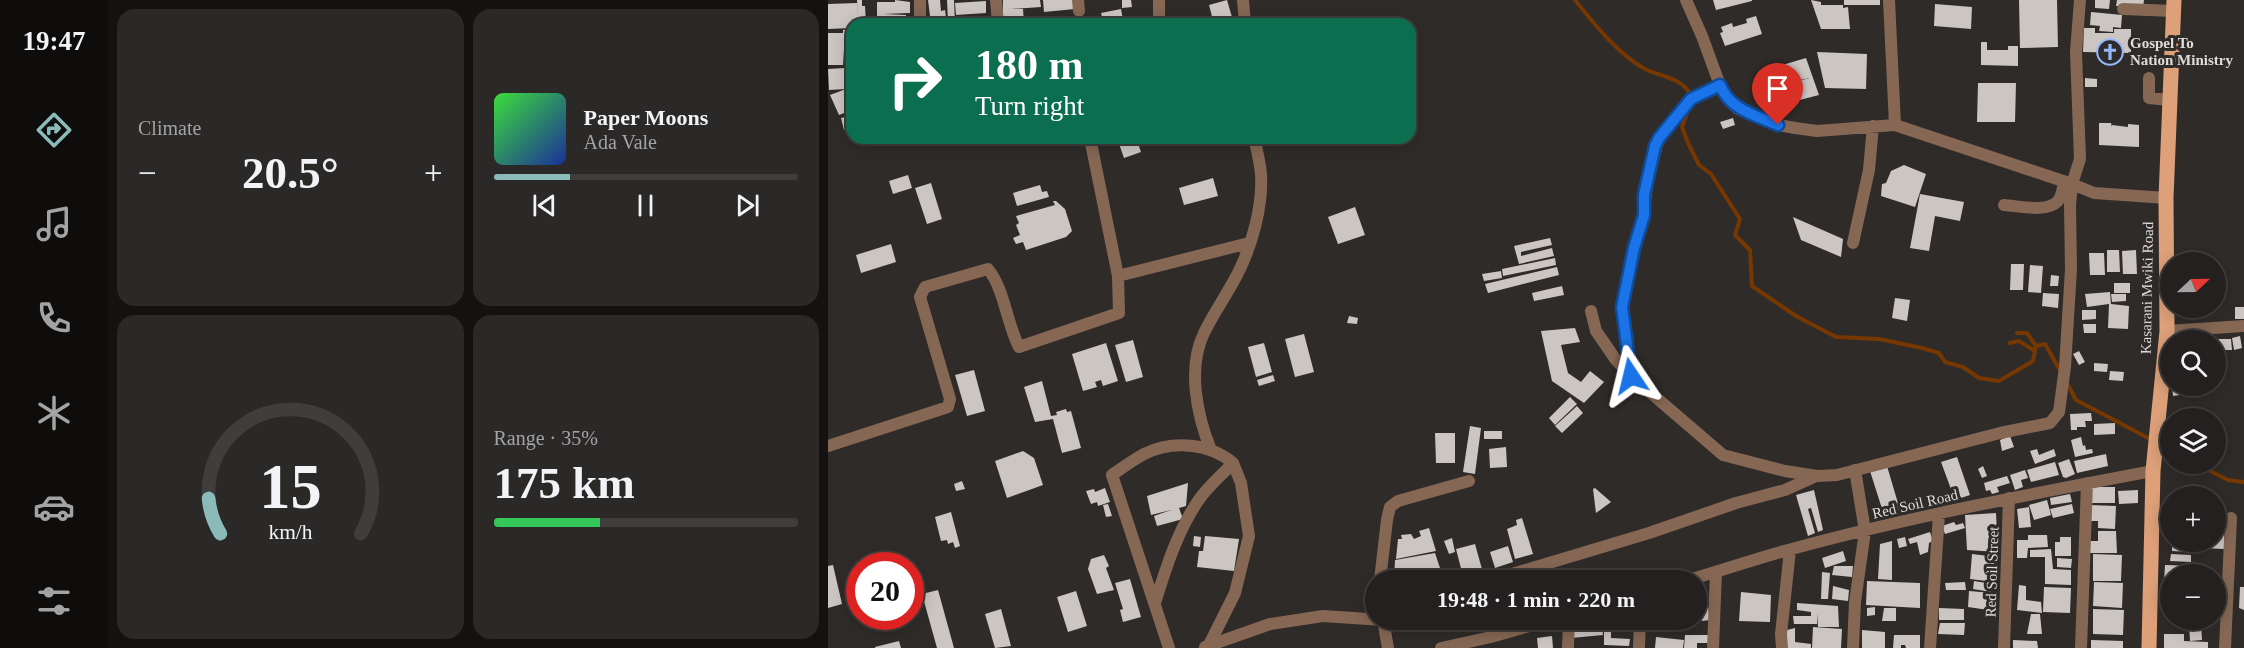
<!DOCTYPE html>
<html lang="en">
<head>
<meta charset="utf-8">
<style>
  body { margin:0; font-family:"Times New Roman",serif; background:#2b2828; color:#f1f3f6; height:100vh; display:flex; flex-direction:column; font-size:22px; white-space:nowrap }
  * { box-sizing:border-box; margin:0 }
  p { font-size:20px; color:#a3a3a4 }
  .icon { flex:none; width:33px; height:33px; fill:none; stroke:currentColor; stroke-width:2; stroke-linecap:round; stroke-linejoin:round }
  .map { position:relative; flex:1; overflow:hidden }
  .details { display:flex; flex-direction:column; gap:9px; padding:9px; background:#131211; width:720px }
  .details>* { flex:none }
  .guide { position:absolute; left:18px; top:18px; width:570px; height:126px; border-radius:18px; box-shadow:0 3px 15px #0003,0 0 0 2px #403e3d; background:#0b6e4f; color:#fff; overflow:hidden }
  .needle { width:39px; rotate:68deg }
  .tools { position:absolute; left:1332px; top:252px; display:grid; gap:12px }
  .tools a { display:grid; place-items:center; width:66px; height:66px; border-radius:50%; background:#23201f; box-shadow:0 3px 15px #0003,0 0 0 2px #403e3d; font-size:30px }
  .speed { position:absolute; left:18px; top:552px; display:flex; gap:12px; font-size:30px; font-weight:700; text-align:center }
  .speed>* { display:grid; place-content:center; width:78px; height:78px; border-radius:50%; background:#23201f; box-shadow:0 3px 15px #0003,0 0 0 2px #403e3d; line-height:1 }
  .speed .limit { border:9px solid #d22; background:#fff; color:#111 }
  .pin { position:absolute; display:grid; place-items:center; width:51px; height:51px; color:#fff; margin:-62px -26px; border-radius:50% 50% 50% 0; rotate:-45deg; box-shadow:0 0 6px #0007 }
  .pin .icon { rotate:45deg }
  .me { position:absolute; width:66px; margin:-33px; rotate:350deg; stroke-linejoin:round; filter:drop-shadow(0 0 4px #0008) }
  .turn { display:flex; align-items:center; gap:21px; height:126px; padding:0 30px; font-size:27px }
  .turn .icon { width:78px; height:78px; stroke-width:2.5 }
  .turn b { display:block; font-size:42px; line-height:51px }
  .big { font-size:45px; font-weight:600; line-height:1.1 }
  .details .card { flex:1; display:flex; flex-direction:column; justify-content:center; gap:9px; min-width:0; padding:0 21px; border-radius:18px; background:#2b2828 }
  .details .dial { align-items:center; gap:0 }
  .dial svg { height:156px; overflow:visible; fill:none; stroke:#403e3d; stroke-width:7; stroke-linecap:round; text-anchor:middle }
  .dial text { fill:#f1f3f6; stroke:none }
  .song { display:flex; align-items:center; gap:18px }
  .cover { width:72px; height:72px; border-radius:9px; background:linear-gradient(135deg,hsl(120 70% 55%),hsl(230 70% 35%)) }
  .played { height:6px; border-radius:3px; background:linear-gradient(90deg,#8bbbb9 25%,#403e3d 25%) }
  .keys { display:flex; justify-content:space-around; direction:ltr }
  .heat { display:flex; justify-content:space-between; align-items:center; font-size:33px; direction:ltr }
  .charge { height:9px; border-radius:4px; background:linear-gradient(90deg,#34c759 35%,#403e3d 0) }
  .details .tiles { flex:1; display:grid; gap:9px; grid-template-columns:repeat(2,1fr) }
  .trip { position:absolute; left:537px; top:570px; width:342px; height:60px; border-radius:30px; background:#23201f; box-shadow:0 3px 15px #0003,0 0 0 2px #403e3d; font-weight:600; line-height:60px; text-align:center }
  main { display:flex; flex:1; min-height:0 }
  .dock { display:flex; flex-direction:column; width:108px; justify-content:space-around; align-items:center; background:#0e0d0c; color:#a3a3a4 }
  .dock .icon { width:42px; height:42px }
  .dock .on { color:#8bbbb9 }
  .dock b { font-size:27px; color:#f1f3f6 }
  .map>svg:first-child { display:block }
</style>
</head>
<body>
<main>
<nav class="dock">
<b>19:47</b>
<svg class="icon on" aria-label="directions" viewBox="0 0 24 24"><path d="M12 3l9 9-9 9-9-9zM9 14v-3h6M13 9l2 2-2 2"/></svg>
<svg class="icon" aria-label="music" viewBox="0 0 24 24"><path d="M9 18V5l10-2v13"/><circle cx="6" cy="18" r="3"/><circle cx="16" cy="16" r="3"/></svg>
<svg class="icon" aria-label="phone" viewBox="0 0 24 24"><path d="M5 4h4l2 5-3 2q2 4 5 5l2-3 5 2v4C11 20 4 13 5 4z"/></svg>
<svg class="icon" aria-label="climate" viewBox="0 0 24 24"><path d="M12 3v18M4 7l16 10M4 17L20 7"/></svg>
<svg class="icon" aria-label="car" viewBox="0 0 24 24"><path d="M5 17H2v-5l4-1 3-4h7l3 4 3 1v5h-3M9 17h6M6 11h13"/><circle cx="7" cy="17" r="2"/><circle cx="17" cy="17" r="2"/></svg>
<svg class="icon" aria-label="filters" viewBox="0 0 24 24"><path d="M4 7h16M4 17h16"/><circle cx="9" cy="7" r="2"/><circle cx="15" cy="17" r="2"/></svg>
</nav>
<section class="details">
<div class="tiles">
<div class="card"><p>Climate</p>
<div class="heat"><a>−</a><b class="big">20.5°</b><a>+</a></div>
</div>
<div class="card">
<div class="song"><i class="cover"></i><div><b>Paper Moons</b><p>Ada Vale</p></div></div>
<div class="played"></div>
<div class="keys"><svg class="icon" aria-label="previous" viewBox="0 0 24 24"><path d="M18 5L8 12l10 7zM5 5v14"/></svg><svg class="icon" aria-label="pause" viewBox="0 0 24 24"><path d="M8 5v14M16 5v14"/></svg><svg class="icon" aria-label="next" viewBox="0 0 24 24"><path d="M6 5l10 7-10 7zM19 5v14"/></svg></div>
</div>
<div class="card dial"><svg viewBox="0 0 100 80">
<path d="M14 69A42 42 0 1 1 86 69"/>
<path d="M14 69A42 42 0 0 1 8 51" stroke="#8bbbb9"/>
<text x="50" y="56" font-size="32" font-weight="700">15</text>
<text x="50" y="72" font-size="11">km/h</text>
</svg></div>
<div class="card"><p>Range · 35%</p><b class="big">175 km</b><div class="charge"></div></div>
</div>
</section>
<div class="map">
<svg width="1416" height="648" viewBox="0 0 1416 648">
  <rect width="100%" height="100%" fill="#2f2b29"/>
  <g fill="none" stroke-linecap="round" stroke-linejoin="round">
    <!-- stream -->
    <path stroke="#763700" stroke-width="4" d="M747,0C767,25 789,53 817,69C833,77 857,78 863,97
      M860,110L854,127L860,143L871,165L883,174L912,219L907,235L922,250L924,286L968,316L1008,337L1051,339L1094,348L1111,353L1117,362L1135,367L1151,378L1171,381L1205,361L1208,346L1217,344L1233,372
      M1189,333H1199L1208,346
      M1182,343L1191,341L1207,351
      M1238,381L1248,400L1324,440
      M1331,443L1342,449
      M1369,464L1400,480L1416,482"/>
  </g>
  <!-- building -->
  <path fill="#ccc6c3" d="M29,0H34V6H37L38,24H24V28L0,29V4L29,3L30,17Z
    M67,0L82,2V13L55,14L78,15V24L49,22V2H67Z
    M100,0H112L113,11L117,10L118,18H112L113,24H103Z
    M119,0H126L127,22H120Z
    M175,0H212L213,7L183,9H195L196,24H175Z
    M215,0H246L247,9L216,12Z
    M294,0H303L304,7L294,8Z
    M399,0L406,24H386L381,5Z
    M885,0H924V1L888,10Z
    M983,0L993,2V5H1015V8L1020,7L1022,29H993Z
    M1016,0H1052V5H1016Z
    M1191,0H1229L1230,47L1192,48Z
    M1267,0H1282L1281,9L1267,8Z
    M1289,0H1316L1315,8L1288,6Z
    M158,1V13L128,15L127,3Z
    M1107,4L1144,7L1143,29L1106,26Z
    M293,9L295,20L276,24L273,13Z
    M1263,12L1294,15L1293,28L1285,27V32L1271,31L1272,26L1262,25Z
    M132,16H158V24H132Z
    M928,16L934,34L897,46L892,33L895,32L893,27L904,23L905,27L919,23L918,19Z
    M1256,28H1267V33H1286V29H1303V53L1255,52Z
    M24,29V67L17,68L16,49L15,65H0V33H15V30Z
    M1153,42H1159V50H1180V46H1190V66L1153,65Z
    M989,52L1039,54L1038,89L997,88Z
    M978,58L991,95L952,105L947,87L982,78L957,83L951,66Z
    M949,63L954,81L946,84L941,66Z
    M18,68V89L21,88L24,98V110L11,115L2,95L18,89L1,90L0,69Z
    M1257,78L1269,79V87H1257Z
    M1150,83H1188L1187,122H1149Z
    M21,116L24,127L16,130L13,118Z
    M905,118L907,125L895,129L892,122Z
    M1271,123H1283L1284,127V125L1300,127V124L1311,125V147L1271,145Z
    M207,138H230V141L208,144Z
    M289,138H308L313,152L296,158Z
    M1076,165L1098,174L1087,207L1053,196L1054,184L1058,183L1063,171Z
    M80,175L84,188L65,194L61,181Z
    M385,178L390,196L356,205L351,188Z
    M103,183L114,219L99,224L87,188Z
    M212,185L214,192L219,191L221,197L189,206L185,193Z
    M1092,194L1136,202L1132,221L1107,216L1101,251L1082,248Z
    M225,201H228L237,209L244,231L238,237L198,250L195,242L188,244L185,238L192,235L188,225L191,223L188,216L227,205Z
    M527,207L537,235L510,244L500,217Z
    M965,217L1015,239L1013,257L973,240Z
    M722,238L724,245L693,252V256L724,248L726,256L691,264L686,246Z
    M63,244L68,262L33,273L28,255Z
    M1279,250H1291L1292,272H1279Z
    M1308,250L1309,274H1295L1294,251Z
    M1261,253H1276L1277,275H1262Z
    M727,258L728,265L675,276L674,269Z
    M1183,264H1196L1195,290H1182Z
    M1202,265L1215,266L1213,293L1200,292Z
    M729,267L731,275L660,293L657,284Z
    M673,271L674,278L656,281L654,274Z
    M1223,275L1231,276L1230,286H1222Z
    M1286,283H1302V293H1286Z
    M734,286L736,295L706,301L704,293Z
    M1282,292L1283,304L1301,306L1300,329L1280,328L1281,304L1259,307L1257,294Z
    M1215,293L1231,294L1230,308L1214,306Z
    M1283,294H1298V301L1284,302Z
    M1067,298L1082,300L1079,321L1064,318Z
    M1407,307H1416V319H1407Z
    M1254,310H1268V319L1254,320Z
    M521,316L530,318L529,324L519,323Z
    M1255,324H1268V333H1256Z
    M747,328L752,342L733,345L740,373L753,382L762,371L776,382L756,403L724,381L713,331Z
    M476,334L486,372L467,377L457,339Z
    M1412,336L1414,348L1406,350L1404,338Z
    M1388,339H1403L1404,350H1388Z
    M305,340L315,377L298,382L287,345Z
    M278,343L290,381L275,386L273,380L267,382L269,387L255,391L244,354Z
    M436,343L444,372L428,377L420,347Z
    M1251,351L1257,362L1251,365L1245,354Z
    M1266,363L1280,364L1279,372L1266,371Z
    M146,370L157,411L139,416L127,375Z
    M1282,371L1296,372L1295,381L1281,380Z
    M445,375L447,381L431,386L429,380Z
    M214,381L223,416L229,415L228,412L238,409L239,412L243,411L253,448L234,453L225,419L207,422L196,387Z
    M1344,386H1357L1358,394L1345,396Z
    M742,397L749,404L727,425L721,418Z
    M749,406L755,413L734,433L727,426Z
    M1263,413L1264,421H1257L1258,427H1249V430H1243L1242,414Z
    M1345,413L1358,414L1357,418H1344Z
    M1287,423V434L1266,435V424Z
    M642,426L653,428L647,474L635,472Z
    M656,431H674V439H656Z
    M607,433H627V463H608Z
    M1182,436L1186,447L1174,451L1172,440Z
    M1253,437L1255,446L1257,445L1258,450L1264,449L1265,453L1247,457L1243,440Z
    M678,447L679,467L662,468L661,449Z
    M1209,449L1211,455L1226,449L1228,456L1207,464L1202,451Z
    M195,451L206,458L215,485L179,498L167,461Z
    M1278,454L1280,466L1249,473L1246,461Z
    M1129,457L1142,495L1127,500L1113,462Z
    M1241,459L1247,474L1238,478L1235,477L1230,463Z
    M1227,462L1231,475L1203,482L1199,470Z
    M1059,466L1072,510L1056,515L1042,471Z
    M1155,466L1159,476L1154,478L1150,469Z
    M1197,470L1200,478L1193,480L1195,487L1187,490L1182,475Z
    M1179,476L1182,483L1169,487L1171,492L1164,494L1162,490L1158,491L1156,483Z
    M134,481L137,489L128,491L126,484Z
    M360,483L358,506L351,508L355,519L329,526L326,516L343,510L323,515L319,496Z
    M1262,487H1287V503H1262Z
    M277,488L282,502L270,506L269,502L263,504L258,491L266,489L267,492Z
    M767,488L783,502L768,513L765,489Z
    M986,490L995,530L990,532L983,508L980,509L987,533L980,536L968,495Z
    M1310,490V503L1291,504L1290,491Z
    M1242,494L1244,502L1223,505L1222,498Z
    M1219,500L1223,515L1206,520L1201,505Z
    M280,504L284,516L278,517L275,505Z
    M1244,504L1246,513L1225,518L1222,509Z
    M1262,505L1288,506L1287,529L1270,528V521H1262Z
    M1201,507L1203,527L1191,528L1189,509Z
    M123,512L132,546L127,548L125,542L120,544L119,540L113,541L107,517Z
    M1168,513L1170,552L1139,550L1137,515Z
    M694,518L705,554L687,559L679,529L689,525L688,520Z
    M1126,522L1128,525L1135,523L1137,528L1117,534L1114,526Z
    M601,528L608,551L568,559L570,539H574L573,535L583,534L586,539L593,536L591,531Z
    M1388,529H1396V549L1372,548V542H1388Z
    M1270,531H1288L1289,553H1262V541H1270Z
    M1102,532L1105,541L1101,543L1100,552L1092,555L1089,542L1082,544L1080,539Z
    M1200,535H1219L1220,547L1200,548L1199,558H1189V540H1200Z
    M366,536L373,537L372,547L365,546Z
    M377,536L411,539L406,571L369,567L371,551H375Z
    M1077,537L1079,546L1071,548L1069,539Z
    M1232,537H1243V556H1227V542H1232Z
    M624,538L627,552L621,554L616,541Z
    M1064,541V580L1050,579L1052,544Z
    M647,544L657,580H636L628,549Z
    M1344,544H1362V552L1344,551Z
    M680,546L685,562L667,568L662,552Z
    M1223,549L1225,569L1243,570V585L1217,584V557H1202V550Z
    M1015,551L1018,561L997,568L994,558Z
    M607,553L612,568L578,574L579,576L612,569L615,580H566L567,560Z
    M1144,554L1169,557L1167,582L1142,579Z
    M1265,554L1294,555L1293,581H1265Z
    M1343,554L1363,555V562L1342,561Z
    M276,555L281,566L278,568L286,590L269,594L260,569L263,559Z
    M1229,558L1244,559L1243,568L1229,567Z
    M5,565L14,604L0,608V566Z
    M1337,565L1366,566V574H1342V583H1336Z
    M1006,566H1025L1024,577L1004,575Z
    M994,572L1002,573L1000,599H993Z
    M1388,578H1393V599H1388Z
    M302,579L313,617L295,622L292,610L295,609L287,583Z
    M1039,581L1092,583V608L1038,605Z
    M1146,581L1164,584L1163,592L1145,589Z
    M1137,582L1138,590H1118L1117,583Z
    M1266,582L1295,583L1294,608L1265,606Z
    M1191,585L1198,586V600L1213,602L1214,613L1189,610Z
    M1333,585L1342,586V601H1332Z
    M1005,586L1021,590L1020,601L1004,599Z
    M1216,587L1243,588L1242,613L1215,612Z
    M1412,587H1416V610L1411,608Z
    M110,590L126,648H109L94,594Z
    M248,591L259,626L240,632L229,597Z
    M1141,591L1164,593V596L1169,597L1167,611L1140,607Z
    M913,592L943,595L942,622L911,621Z
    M878,593L880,604L868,606V595Z
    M969,603L1010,606L1011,627H990L989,613V624H966L965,616H983V612L969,610Z
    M880,606L882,620L874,621L873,615H868V608Z
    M1047,607V615L1039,616V608Z
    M1056,608H1068V621H1054Z
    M1111,608L1136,609V620H1111Z
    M173,609L183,646L167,648L157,614Z
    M1265,609L1296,610L1295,635L1265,634Z
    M1203,614H1212L1214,634H1199Z
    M771,620V625L774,624L775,635L743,638L742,623H751L752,626L763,625V621Z
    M824,620H854L855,624L824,621Z
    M776,623H801V631H783V638L802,639L801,646L776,645Z
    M1112,623H1137L1136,635L1110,634Z
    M1361,623H1373L1374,640L1362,641Z
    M985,627L1014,629L1013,648H984Z
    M967,628V642L983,644V648H959V630Z
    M1034,630L1057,632V648H1034Z
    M1336,634H1356V641L1380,642V648H1336Z
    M857,635H880V643H869V648H856Z
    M1066,635H1092V648H1078L1077,645H1073V648H1065Z
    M724,636L725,648H710L709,638Z
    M828,637L856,640L855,648H827Z
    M1185,640L1209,641L1210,648H1185Z
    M1263,640L1295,641V648H1263Z
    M71,641L73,648H47V647Z"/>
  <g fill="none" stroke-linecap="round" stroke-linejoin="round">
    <!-- minor -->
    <path stroke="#856754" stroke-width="12" d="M168,0L170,24
      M250,0L251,11
      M331,0V24
      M415,0L417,24
      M858,0L874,36L893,88L900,100L910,109L950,125L967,128L989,131L1067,125L1244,184L1266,193L1338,198
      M1061,0L1067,125
      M1295,9L1345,11
      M92,24V0
      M1321,78V98L1342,100
      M262,138L290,276L421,243
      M1176,205C1191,206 1219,213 1230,201C1234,196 1235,188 1236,182
      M1025,243L1041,170L1045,126
      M763,311L768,331L788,360L803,376L895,455L957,471L989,476L1009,475L1172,433L1222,423L1231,412L1237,367L1243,269L1242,205L1244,184L1252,159L1248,52L1252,0
      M1339,331L1416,326
      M803,374L794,307L806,248L816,215L819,182L831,138L863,99L892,85
      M0,446L120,407L122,399L92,297L97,287L160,269C176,288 179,324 191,347L291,313L290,276
      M383,450C369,416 359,368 376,333C386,312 400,293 410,273C424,245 435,206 433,174C432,162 429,150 426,138
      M552,580L559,520L562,507L570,501L641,481
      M664,580L821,533L908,503L957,490L988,476
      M860,580C893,571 926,559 960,550C1080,517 1203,494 1325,471
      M327,603C338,568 349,532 370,501C379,487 394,475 405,463C381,443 345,440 316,454C305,460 294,468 284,475L341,648
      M555,620L560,648
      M381,645L407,593L421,536L413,483L405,463
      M377,647L442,624L495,616L555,620
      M613,648L663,637L722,620
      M740,648L741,620
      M811,648L812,620
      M885,648L888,572
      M954,648L953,634L962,550
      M1025,648L1027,602L1037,531L1027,470
      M1102,648L1111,514
      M1176,648L1181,498
      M1253,648L1259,483
      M1397,648L1403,518"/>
    <!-- major -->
    <path stroke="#dda079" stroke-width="15" d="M1321,648L1325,471L1339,331L1338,198L1346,0"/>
  </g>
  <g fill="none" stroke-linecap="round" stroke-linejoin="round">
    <!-- route casing -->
    <g stroke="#114b97" stroke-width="15">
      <path id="route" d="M803,376L794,307L806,248L816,215V195L827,146L831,138L863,99L892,85C902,110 927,115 950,125"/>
    </g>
    <!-- route -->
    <use href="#route" stroke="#1a73e8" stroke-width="10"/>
  </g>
  <!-- icons -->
  <defs>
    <g id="church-ring" transform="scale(1.35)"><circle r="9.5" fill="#2f2b29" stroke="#94b7fd" stroke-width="1.5"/><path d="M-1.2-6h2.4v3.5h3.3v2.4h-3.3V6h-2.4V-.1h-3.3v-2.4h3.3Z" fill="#94b7fd"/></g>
  </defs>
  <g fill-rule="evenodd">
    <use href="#church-ring" x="1282" y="52"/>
  </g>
  <g text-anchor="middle" stroke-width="6" stroke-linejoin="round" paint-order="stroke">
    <!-- poi labels -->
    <g font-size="15" font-weight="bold" fill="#dfdcdb" stroke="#2f2b29" text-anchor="start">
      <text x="1302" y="48">Gospel To<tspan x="1302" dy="17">Nation Ministry</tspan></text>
    </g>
    <!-- street labels -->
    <g font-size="15" fill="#dfdcdb" stroke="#2f2b29">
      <text transform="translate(1319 288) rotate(-89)" y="5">Kasarani Mwiki Road</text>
      <text transform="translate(1087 504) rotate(-13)" y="5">Red Soil Road</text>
      <text transform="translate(1164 572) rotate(-88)" y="5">Red Soil Street</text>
    </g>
  </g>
</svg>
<div class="tools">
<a><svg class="needle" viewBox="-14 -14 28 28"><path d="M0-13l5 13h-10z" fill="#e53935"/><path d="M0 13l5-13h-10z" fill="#a3a3a4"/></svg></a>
<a><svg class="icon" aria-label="search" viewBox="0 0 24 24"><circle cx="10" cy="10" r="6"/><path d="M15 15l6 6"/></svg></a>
<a><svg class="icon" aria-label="layers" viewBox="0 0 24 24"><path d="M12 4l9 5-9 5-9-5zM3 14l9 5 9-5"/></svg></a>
<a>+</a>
<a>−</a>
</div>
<div class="speed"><div class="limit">20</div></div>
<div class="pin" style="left:950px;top:125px;background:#d93025"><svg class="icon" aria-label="arrive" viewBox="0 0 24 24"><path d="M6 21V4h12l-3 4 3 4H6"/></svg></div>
<svg class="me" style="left:803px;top:376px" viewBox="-20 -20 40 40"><path d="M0-17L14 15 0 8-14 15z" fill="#1a73e8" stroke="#fff" stroke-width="4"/></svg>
<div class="trip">19:48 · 1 min · 220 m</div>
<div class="guide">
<div class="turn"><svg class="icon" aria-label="right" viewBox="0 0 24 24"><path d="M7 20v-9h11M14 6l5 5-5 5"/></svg><div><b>180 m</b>Turn right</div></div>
</div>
</div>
</main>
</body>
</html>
